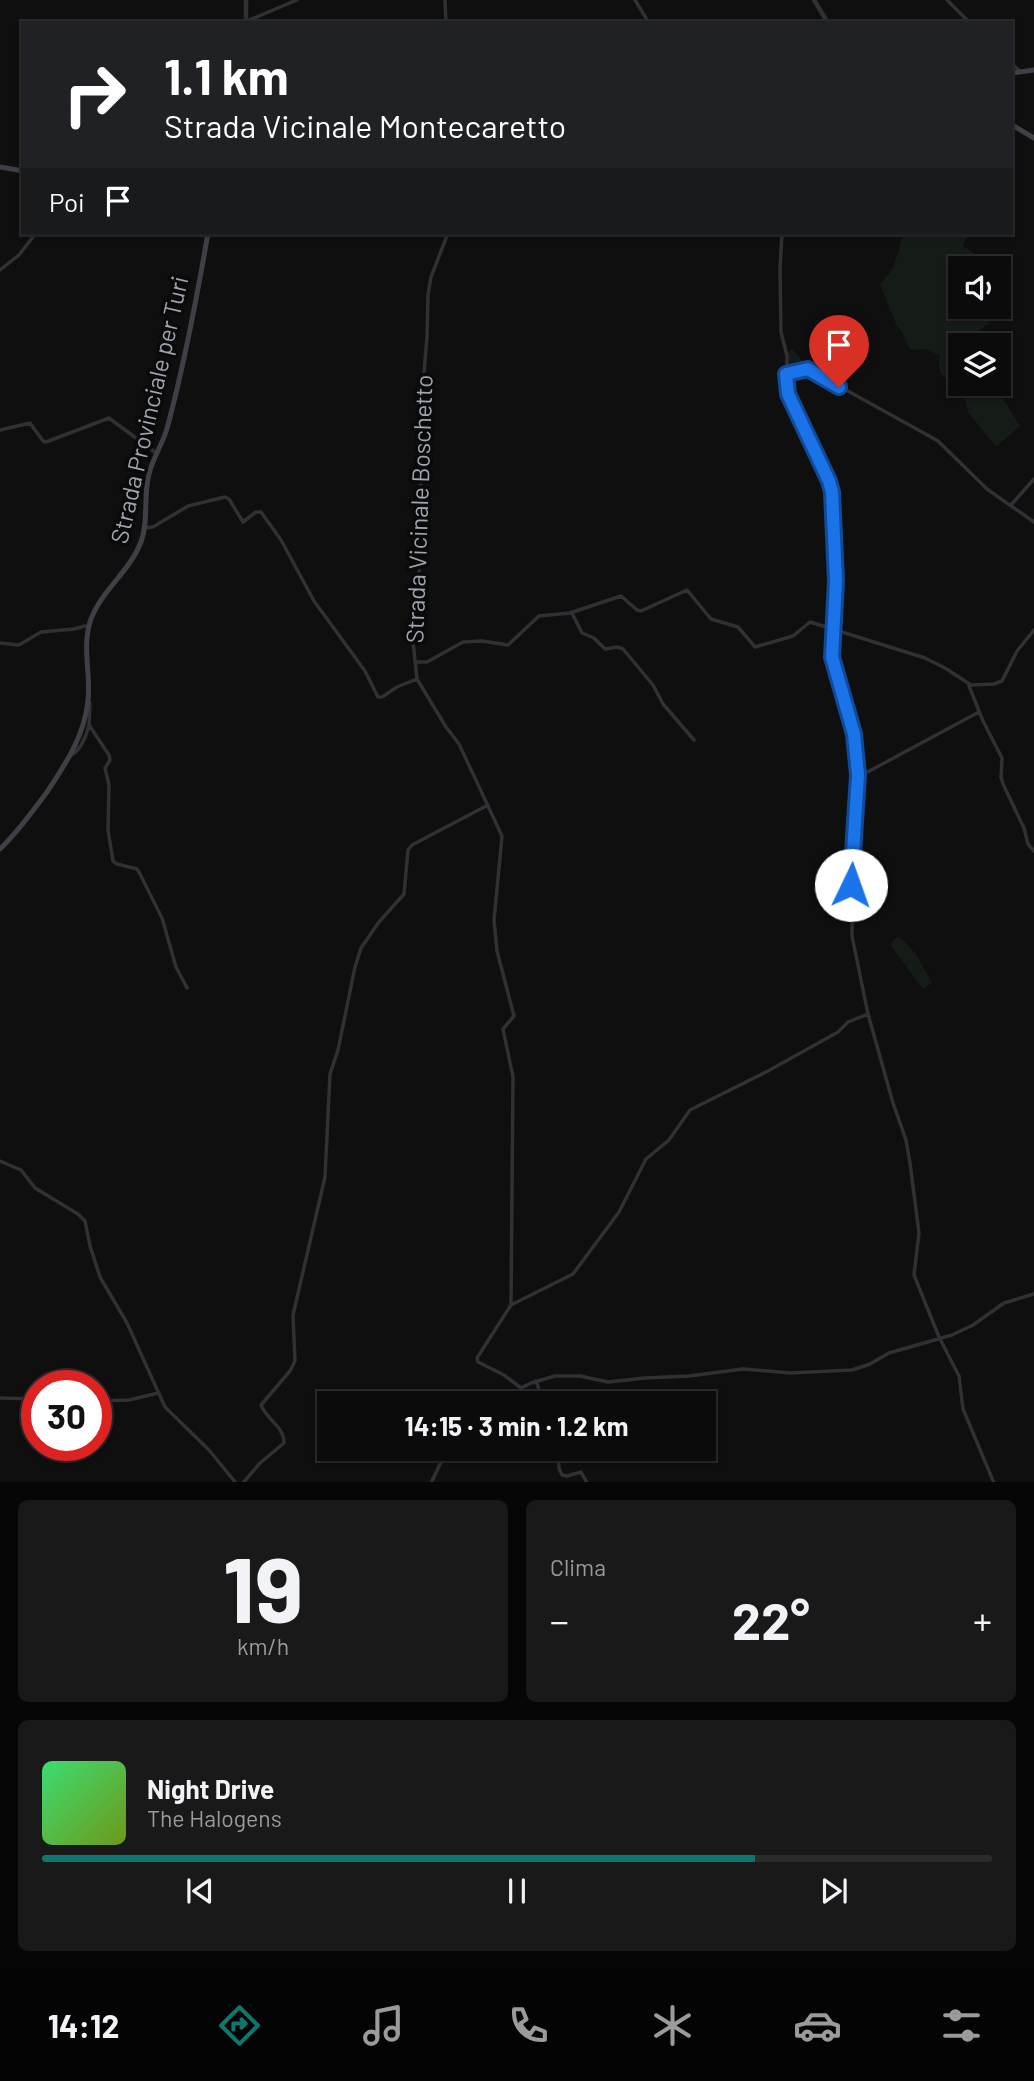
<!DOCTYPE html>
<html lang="it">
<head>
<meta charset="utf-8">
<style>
  body { margin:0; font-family:Barlow,sans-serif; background:#19191a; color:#f1f3f6; height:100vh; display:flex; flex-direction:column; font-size:26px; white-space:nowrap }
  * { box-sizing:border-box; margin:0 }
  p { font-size:23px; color:#9a9b9d }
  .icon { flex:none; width:38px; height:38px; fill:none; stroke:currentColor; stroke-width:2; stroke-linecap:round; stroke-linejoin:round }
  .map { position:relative; height:1482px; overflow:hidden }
  .sheet { display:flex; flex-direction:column; gap:18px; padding:18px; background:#060607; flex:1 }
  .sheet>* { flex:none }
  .top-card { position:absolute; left:21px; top:21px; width:992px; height:214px; border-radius:0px; box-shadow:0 2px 5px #0004,0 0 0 2px #2b2b2d; background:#202124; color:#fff; overflow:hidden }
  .tools { position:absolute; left:948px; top:256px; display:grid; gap:14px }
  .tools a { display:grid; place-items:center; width:63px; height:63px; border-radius:0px; background:#0b0b0c; box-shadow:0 2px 5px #0004,0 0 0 2px #2b2b2d; font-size:35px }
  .speed { position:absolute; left:21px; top:1370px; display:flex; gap:14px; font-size:35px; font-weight:700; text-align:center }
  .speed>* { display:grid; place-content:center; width:91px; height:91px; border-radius:50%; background:#0b0b0c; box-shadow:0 2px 5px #0004,0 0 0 2px #2b2b2d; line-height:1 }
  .speed .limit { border:10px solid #d22; background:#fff; color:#111 }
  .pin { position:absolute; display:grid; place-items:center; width:60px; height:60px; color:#fff; margin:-72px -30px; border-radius:50% 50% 50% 0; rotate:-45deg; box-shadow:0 0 7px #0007 }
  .pin .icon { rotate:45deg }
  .me { position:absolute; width:77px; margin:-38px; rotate:3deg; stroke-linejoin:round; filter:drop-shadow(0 0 5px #0008) }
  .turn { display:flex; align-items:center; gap:24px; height:147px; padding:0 28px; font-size:32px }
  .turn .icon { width:91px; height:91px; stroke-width:2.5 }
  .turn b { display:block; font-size:49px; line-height:60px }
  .then { display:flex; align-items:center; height:66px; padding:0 28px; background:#0003; gap:14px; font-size:26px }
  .big { font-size:52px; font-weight:700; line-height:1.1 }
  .sheet .card { flex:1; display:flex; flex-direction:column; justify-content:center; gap:10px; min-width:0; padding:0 24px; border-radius:10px; background:#19191a }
  .sheet .dial { align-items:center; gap:0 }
  .dial b { font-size:91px; line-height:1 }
  .song { display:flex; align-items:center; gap:21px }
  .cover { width:84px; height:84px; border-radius:10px; background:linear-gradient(135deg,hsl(140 70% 55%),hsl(80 70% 35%)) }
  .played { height:7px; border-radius:4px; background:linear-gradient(90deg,#0f766e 75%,#2b2b2d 75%) }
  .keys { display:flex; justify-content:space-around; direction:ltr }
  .heat { display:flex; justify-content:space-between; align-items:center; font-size:38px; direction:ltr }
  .sheet .tiles { flex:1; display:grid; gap:18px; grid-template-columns:1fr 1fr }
  .card:last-child { grid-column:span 2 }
  .trip { position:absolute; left:317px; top:1391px; width:399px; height:70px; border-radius:0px; background:#0b0b0c; box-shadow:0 2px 5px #0004,0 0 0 2px #2b2b2d; font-weight:700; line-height:70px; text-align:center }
  .dock { display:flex; height:112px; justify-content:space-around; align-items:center; background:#040405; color:#9a9b9d }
  .dock .icon { width:49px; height:49px }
  .dock .current { color:#0f766e }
  .dock b { font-size:32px; color:#f1f3f6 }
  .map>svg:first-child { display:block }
</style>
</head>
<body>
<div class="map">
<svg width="1034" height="1483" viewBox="0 0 1034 1483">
  <rect width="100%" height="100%" fill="#0f0f10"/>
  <!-- green -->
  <path fill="#151b16" d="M904,233H969L963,246L975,254L990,268H961V306H999V282C1005,289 1012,295 1009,304L976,334L973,345H961V383H993L1020,426L996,447L968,412L962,387C944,376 936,378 940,355L924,349L910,350L901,330L897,326L880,285L893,268Z
    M792,349L807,366L792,372L788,370V352Z
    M899,936L916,954L932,983L923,989L891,946L894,939Z"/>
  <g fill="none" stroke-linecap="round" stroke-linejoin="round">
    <!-- minor -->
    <path stroke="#303135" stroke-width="3.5" d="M445,0L446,23
      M635,0L649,23
      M947,0L970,23
      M247,21L297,0
      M1012,64L1020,71
      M448,233L431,277L428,295L427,337L418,444L421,472L419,577L413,612L412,632L417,679L446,727L459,744L502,836L494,920L497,951L514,1016L503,1029L513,1077L511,1305
      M782,233L780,268L781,332L787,356V389L829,481L832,492L836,581L832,657L854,734L858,775L852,858V936L868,1014L893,1103L906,1140L910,1163L919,1233L914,1275L939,1337L959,1376L963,1409L994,1483
      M0,270L19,255L36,233
      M786,374L808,369L931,437L938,441L987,489L1034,522
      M0,430L30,423L43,441L46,442L109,418L156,453
      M1011,505L1034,479
      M144,528L153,527L188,506L225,497L229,499L243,522L256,512H261L281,540L314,601L365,671L378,697H382L397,687L417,679
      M572,613L582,633L594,638L605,649L617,647L623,649L653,685L663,704L694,740
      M0,643L19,645L41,632L74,629L85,626
      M416,662H427L463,642L482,641L508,645L539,616L570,613L621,596L637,610L641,611L687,590L711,619L738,627L755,647L793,636L810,622L925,658L945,668L971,685L994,684L1002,681L1017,651L1034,630
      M969,686L983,721L1002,758L1001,777L1003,784L1024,828L1028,844L1034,851
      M89,725L90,703
      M70,756C81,750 86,737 89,725L109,755L110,760L105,768L109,785L108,830L113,861L117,864L137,869L140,874L162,918L176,967L187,988
      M858,775H862L979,712
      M0,1161L21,1170L35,1188L78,1214L85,1221L90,1246L100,1277L127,1323L165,1407L209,1450L236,1483
      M536,1381L544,1404
      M521,1388L504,1375L478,1362L477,1358L511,1305L573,1274L619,1212L646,1159L669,1140L690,1110L768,1071L838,1032L848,1022L868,1014
      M0,1398L37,1399
      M96,1401L129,1400L158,1393
      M515,1404L521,1388L531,1383L555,1376H580L608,1382L645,1378L689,1376L743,1369L790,1373L852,1370L870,1364L889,1353L952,1335L973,1325L1004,1303L1034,1294
      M558,1449L559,1468L562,1475L567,1476L581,1472L587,1483
      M243,1483L260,1463L284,1443C284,1426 266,1419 261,1405L290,1371L295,1361L293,1315L325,1177L330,1074L338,1050L355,967L361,948L379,922L404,894L408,850L412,845L488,805
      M431,1483L444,1456L453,1449"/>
    <!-- tertiary -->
    <path stroke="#303135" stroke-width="4.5" d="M246,0V23
      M814,0L828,23"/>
    <!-- secondary -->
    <path stroke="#3e4045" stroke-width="5" d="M1012,73L1034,70
      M1012,125L1034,138
      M0,167L23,171
      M0,849C18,832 32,812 47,792C66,763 84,737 88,701C91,675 82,648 90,622C100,591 129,573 141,542C149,521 143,496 149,474C153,457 164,442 168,425C185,361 197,297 208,233"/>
  </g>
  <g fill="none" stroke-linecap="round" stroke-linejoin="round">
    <!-- route casing -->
    <g stroke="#114b97" stroke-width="18">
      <path id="route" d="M839,387L808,369L786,374L788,394L829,481L832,492L836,581L832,657L854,734L858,775L851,885"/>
    </g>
    <!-- route -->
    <use href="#route" stroke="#1a73e8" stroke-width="12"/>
  </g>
  <g text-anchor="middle" stroke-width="7" stroke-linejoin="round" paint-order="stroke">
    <!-- street labels -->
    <g font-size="24" fill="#a0a5b1" stroke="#0a0a0b">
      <text transform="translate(150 410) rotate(-77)" y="8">Strada Provinciale per Turi</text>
      <text transform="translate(420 509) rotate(-88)" y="8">Strada Vicinale Boschetto</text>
    </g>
  </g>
</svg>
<div class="tools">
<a><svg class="icon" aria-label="sound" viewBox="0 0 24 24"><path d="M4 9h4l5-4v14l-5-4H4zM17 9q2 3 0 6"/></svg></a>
<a><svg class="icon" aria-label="layers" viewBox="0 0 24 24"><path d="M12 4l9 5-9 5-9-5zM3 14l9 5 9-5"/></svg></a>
</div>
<div class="speed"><div class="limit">30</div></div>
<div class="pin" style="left:839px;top:387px;background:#d93025"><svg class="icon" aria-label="arrive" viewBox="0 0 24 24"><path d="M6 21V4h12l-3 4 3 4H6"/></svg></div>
<svg class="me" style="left:851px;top:885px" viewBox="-20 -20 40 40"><circle r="19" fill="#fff"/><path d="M0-13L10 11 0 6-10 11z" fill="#1a73e8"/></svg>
<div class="trip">14:15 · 3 min · 1.2 km</div>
<div class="top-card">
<div class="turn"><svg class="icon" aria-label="right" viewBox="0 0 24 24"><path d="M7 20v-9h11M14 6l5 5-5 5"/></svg><div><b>1.1 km</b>Strada Vicinale Montecaretto</div></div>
<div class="then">Poi<svg class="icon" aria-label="arrive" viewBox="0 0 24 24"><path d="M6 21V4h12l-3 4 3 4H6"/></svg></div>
</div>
</div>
<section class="sheet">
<div class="tiles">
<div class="card dial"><b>19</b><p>km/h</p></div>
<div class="card"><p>Clima</p>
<div class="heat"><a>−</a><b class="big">22°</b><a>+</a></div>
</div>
<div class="card">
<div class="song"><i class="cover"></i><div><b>Night Drive</b><p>The Halogens</p></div></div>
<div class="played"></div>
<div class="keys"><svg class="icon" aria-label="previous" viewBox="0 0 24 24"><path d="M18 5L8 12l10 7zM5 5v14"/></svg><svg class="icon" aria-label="pause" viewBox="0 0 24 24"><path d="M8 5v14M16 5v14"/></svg><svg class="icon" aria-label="next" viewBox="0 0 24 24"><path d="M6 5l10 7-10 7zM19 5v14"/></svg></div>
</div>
</div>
</section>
<nav class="dock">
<b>14:12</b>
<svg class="icon current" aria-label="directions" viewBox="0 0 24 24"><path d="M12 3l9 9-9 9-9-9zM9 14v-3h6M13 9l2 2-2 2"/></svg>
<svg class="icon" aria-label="music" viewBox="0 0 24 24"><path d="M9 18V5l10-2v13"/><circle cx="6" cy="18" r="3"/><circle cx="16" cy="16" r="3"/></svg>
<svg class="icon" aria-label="phone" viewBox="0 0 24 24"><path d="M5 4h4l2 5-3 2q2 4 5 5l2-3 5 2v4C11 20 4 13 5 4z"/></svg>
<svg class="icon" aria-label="climate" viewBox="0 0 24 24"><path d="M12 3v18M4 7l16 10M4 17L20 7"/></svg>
<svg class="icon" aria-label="car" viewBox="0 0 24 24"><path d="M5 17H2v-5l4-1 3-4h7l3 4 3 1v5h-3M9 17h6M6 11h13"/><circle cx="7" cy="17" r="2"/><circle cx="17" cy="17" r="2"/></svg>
<svg class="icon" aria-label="filters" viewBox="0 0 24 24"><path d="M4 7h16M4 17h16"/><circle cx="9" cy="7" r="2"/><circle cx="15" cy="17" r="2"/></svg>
</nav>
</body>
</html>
